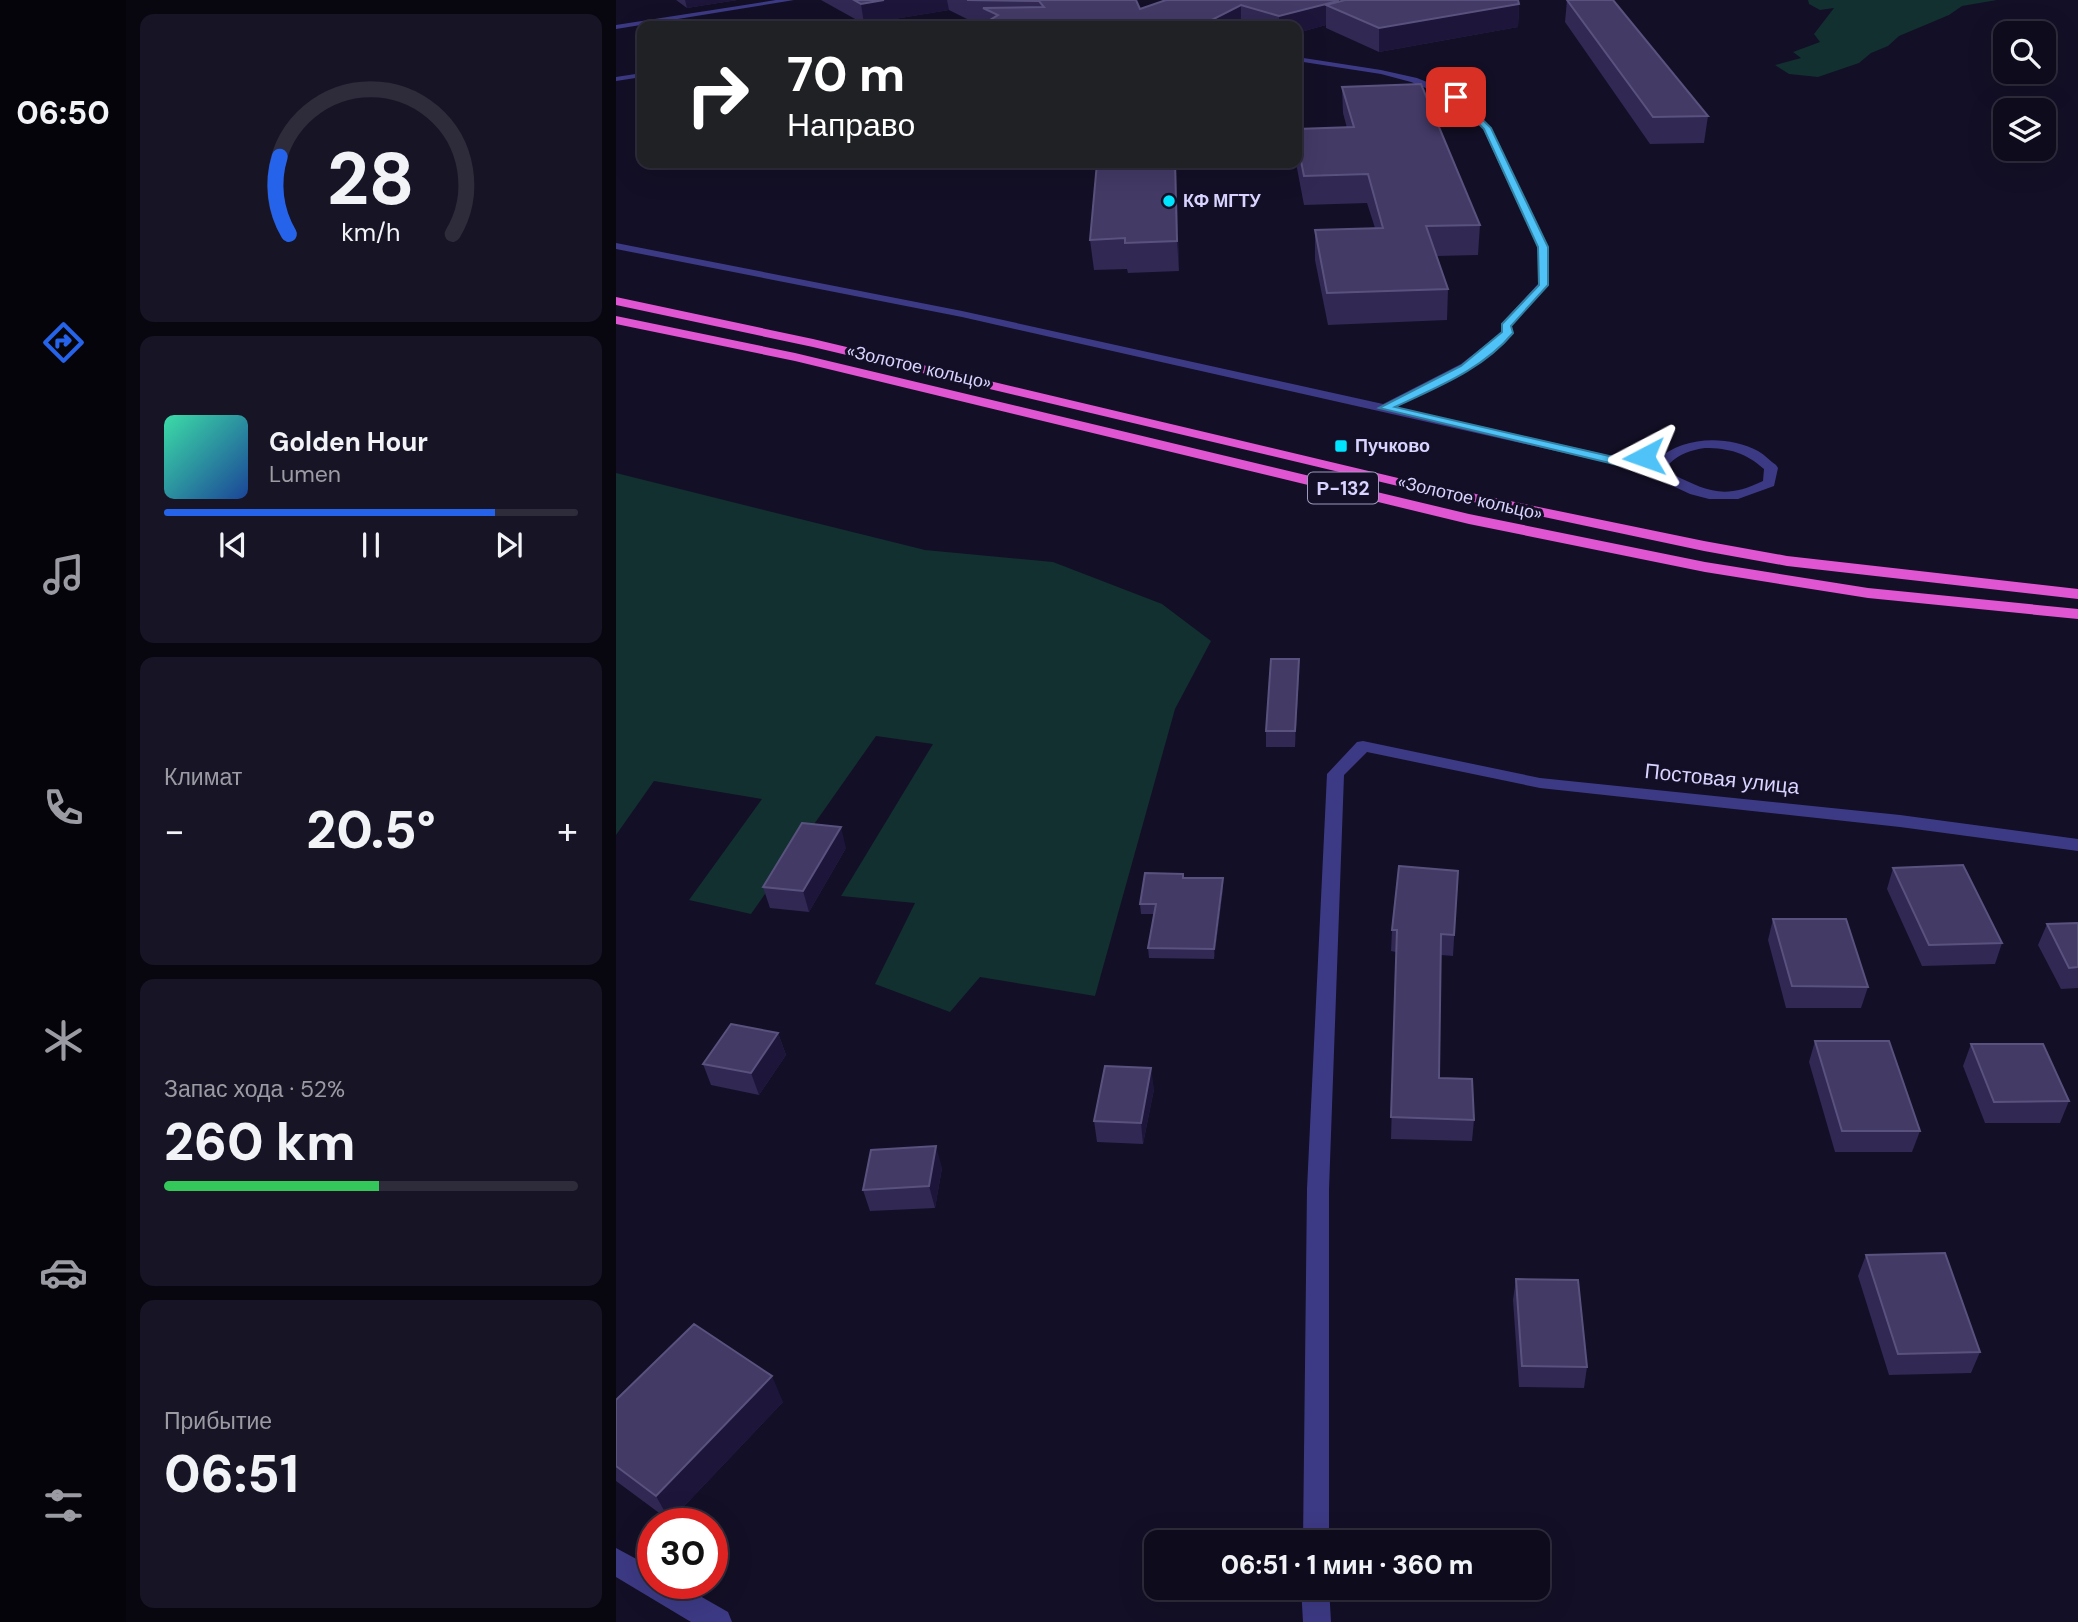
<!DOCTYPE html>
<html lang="ru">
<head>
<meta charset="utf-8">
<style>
  body { margin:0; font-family:"DM Sans",sans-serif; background:#171425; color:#f1f3f6; height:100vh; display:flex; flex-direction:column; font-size:26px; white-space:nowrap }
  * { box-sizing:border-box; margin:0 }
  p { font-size:23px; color:#9b9ba3 }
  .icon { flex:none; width:38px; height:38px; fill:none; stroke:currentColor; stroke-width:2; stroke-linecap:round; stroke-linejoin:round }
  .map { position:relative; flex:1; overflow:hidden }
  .sheet { display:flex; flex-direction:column; gap:14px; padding:14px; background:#08060f; width:490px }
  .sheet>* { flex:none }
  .guide { position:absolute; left:21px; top:21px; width:665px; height:147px; border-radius:14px; box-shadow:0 7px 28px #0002,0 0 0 2px #2e2b3b; background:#202124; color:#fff; overflow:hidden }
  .tools { position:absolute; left:1377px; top:21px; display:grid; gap:14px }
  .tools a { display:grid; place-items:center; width:63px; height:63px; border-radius:14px; background:#0e0b1c; box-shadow:0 7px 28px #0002,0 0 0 2px #2e2b3b; font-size:35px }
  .speed { position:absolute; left:21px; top:1508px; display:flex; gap:14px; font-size:35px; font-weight:700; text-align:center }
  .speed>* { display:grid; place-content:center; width:91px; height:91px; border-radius:50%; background:#0e0b1c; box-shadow:0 7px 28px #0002,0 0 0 2px #2e2b3b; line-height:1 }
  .speed .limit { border:10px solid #d22; background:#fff; color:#111 }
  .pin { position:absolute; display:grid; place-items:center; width:60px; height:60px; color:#fff; margin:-30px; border-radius:14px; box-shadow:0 4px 10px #0006 }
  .me { position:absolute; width:77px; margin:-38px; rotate:266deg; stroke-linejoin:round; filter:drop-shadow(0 0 5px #0008) }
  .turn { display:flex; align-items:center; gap:24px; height:147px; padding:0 35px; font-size:32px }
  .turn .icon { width:91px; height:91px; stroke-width:2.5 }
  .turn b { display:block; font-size:49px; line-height:60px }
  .big { font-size:52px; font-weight:800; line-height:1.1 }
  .sheet .card { flex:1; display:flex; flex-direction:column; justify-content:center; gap:10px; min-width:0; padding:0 24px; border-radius:14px; background:#171425 }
  .sheet .dial { align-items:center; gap:0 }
  .dial svg { height:182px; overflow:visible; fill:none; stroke:#2e2b3b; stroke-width:7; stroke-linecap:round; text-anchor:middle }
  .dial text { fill:#f1f3f6; stroke:none }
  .song { display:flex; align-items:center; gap:21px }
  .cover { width:84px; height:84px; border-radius:10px; background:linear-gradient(135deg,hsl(160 70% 55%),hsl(220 70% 35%)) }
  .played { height:7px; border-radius:4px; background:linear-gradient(90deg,#2563eb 80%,#2e2b3b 80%) }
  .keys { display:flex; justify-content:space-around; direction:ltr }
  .heat { display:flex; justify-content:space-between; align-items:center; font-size:38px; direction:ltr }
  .charge { height:10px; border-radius:5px; background:linear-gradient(90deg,#34c759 52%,#2e2b3b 0) }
  .trip { position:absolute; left:528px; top:1530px; width:406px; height:70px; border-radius:14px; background:#0e0b1c; box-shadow:0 7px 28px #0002,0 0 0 2px #2e2b3b; font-weight:800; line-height:70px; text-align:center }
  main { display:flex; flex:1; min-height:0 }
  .menu { display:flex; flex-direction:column; width:126px; justify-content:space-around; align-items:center; background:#06040b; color:#9b9ba3 }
  .menu .icon { width:49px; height:49px }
  .menu .active { color:#2563eb }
  .menu b { font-size:32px; color:#f1f3f6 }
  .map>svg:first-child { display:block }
</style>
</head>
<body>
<main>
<nav class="menu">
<b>06:50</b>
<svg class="icon active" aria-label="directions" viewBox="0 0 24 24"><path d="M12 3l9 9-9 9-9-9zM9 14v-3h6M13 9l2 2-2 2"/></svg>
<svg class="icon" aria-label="music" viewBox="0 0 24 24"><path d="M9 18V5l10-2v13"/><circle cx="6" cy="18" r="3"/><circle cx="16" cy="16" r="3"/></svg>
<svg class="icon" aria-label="phone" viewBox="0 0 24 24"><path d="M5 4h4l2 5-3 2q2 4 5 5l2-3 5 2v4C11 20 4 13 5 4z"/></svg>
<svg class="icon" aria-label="climate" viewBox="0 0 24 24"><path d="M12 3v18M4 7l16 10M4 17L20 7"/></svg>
<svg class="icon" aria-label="car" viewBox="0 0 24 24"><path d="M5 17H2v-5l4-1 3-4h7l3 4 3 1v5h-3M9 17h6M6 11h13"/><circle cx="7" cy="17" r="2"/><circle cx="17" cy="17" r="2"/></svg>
<svg class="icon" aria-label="filters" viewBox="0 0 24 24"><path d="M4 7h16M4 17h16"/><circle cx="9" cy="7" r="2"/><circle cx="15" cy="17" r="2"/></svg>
</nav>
<section class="sheet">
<div class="card dial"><svg viewBox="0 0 100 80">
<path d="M14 69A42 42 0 1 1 86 69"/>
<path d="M14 69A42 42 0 0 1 10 35" stroke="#2563eb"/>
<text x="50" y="56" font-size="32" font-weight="700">28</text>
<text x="50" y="72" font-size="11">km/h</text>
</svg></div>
<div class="card">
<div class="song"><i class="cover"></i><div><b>Golden Hour</b><p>Lumen</p></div></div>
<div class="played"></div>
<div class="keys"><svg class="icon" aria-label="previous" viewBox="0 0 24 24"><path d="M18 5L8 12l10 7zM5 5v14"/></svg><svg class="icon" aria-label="pause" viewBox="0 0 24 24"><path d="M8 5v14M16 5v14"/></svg><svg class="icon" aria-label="next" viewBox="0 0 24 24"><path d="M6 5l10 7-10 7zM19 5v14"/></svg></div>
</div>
<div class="card"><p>Климат</p>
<div class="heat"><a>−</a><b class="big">20.5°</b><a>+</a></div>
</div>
<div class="card"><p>Запас хода · 52%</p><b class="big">260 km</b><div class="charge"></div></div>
<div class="card"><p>Прибытие</p><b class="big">06:51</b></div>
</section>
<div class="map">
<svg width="1462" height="1622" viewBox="0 0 1462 1622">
  <rect width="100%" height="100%" fill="#130f26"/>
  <!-- green -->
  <path fill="#12302f" d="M1192,0H1381L1346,6L1333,15L1283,36L1272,46L1255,53L1243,63L1202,77L1173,74L1159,65L1185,58L1177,52L1204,42L1198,34L1218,8L1204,10L1193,4Z
    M0,473L309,550L437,562L546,604L595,641L559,709L479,996L364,977L334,1012L259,984L299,903L225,896L317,744L260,736L135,914L73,900L146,799L38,781L0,835Z"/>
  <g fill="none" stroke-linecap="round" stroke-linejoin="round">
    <!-- minor -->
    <path fill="#3d3a85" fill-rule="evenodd" d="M160,0H178L0,29V25Z
      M348,24H424L428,26H344Z
      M681,57L765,70L801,78L843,95L875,128L932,247V285L895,326L896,335L853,369L780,407L1000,457L1041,468V460C1067,436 1111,435 1142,451C1149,455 1154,461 1160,465L1162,468L1158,486L1122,499H1093L1074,494L1027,472L984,461L346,317L0,249V243L346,311L767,404L845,364L886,332L885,324L922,284V247L867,129L837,99L795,82L765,74L681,61ZM1089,448C1113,448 1130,453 1148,469L1147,481C1108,500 1091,491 1056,474L1053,464C1063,454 1075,450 1089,448Z
      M26,73V77L0,81V77Z
      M747,741L924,778L1284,815L1462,839V851L1284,827L924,788L751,752L728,775L713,1189V1542H687L691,1189L711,774L741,742Z
      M0,1548L37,1568V1584H63L112,1612L116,1622H75L0,1577Z
      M685,1587H713L715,1622H687Z"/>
    <!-- trunk -->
    <path fill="#e055d1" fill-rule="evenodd" d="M0,297L197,339L782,478L1088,541L1171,556L1462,589V599L1171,566L1088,551L782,486L197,347L0,305Z
      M0,316L179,353L853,514L1089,562L1252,588L1462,609V619L1252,598L1089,572L853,524L179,361L0,324Z"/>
  </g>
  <!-- wall -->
  <path fill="#312854" d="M60,0H121L71,8Z
    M205,0H520L524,9L722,2L903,4L902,27L763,52L710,28V25L681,33V26H364L369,23V21H355L333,10L248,24Z
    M951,0L1092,116L1088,143L1034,144L949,22Z
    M726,87L864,225L862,255L821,256L832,289L831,320L712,325L699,260V230L759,228L751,203L688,205L680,163L681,129L731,128L727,113Z
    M560,163L563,271L512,273L511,269L478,270L474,240Z
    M683,675L679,747H650V731Z
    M230,848L193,912L154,908L147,887Z
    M1277,868L1386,943L1379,964L1306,966L1271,889Z
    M842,871L837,956L825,955L823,1078L858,1120L856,1141L775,1139L780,952L775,951L776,930Z
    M568,878L607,889L598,959L533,958L532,948L538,914H525L524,904Z
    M1157,919L1252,987L1245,1008H1170L1152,940Z
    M1462,923V988L1445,989L1422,945L1431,924Z
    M162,1033L170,1055L143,1095L95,1085L87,1064Z
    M1199,1041L1304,1131L1296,1152H1219L1193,1062Z
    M1355,1044L1453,1101L1444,1123H1369L1347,1066Z
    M538,1089L527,1144L481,1142L478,1121Z
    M326,1168L319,1208L254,1211L247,1190Z
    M1250,1255L1364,1352L1355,1373L1273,1375L1242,1276Z
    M900,1279L971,1367L968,1388L903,1387L897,1300Z
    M0,1400L167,1402L54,1521L0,1481Z"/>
  <!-- shaded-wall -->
  <path fill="#1d163a" d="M69,0H121L71,8Z
    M268,0H331L333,10L248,24L245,4Z
    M722,1L710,5V25L681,33V26H663V16Z
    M903,4L902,27L763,52V28Z
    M625,5V26H584Z
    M559,163H560L563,271L561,241Z
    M683,659V675L679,747V731Z
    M225,827L230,848L193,912L187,891Z
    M607,878V889L598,959V949Z
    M162,1033L170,1055L143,1095L135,1073Z
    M535,1068L538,1089L527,1144L525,1123Z
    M320,1146L326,1168L319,1208L313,1186Z
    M156,1376L167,1402L54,1521L40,1496Z"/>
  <!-- building -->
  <path fill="#433a66" stroke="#5a527e" stroke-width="2" d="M238,0H268L245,4Z
    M351,0H520L524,9L550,0H722V1L663,16L625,5L584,26H364L382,15L367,8L428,7L423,1Z
    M729,0H902L903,4L763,28L710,5Z
    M951,0H997L1092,116L1037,117Z
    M805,84L864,225L810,226L832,289L711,293L699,230L767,228L752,174L688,176L681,141V129L738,127L726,87Z
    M481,163H559L561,241L509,243V238L474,240Z
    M655,659H683L679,731H650Z
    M186,823L225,827L187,891L147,887Z
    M1347,865L1386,943L1313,945L1277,868Z
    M783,866L842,871L838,935L825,934L823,1078L856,1079L858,1120L775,1117L781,930H776Z
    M529,873L567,874V878H607L598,949L532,948L540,904H524Z
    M1157,919H1230L1252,987L1176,986Z
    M1462,923V967L1453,968L1431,924Z
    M115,1024L162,1033L135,1073L87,1064Z
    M1199,1041H1273L1304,1131H1226Z
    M1355,1044H1427L1453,1101L1378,1102Z
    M489,1066L535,1068L525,1123L478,1121Z
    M320,1146L313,1186L247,1190L255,1150Z
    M1329,1253L1364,1352L1282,1354L1250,1255Z
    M900,1279L962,1280L971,1367L906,1366Z
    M78,1324L156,1376L40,1496L0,1466V1400Z"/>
  <!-- route -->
  <path fill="#4fc3f7" stroke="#337fa1" stroke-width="2" d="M838,96H843L875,128L932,247V285L895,326L897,333C866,370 821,387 779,407L1002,458L1028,454L1034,457L1032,460L1002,465L763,408L845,366L886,332V324L923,285L922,247L868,129L838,99Z"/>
  <!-- markers -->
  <g fill="#00e5ff" stroke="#130f26" stroke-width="2.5">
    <circle cx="553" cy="201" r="7"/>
    <rect x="718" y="439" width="14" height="14" rx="3.5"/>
  </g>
  <g text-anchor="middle" stroke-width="6" stroke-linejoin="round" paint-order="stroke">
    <!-- far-poi labels -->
    <g font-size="18" font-weight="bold" fill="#d9d4ff" stroke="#130f26" text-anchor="start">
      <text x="567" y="207">КФ МГТУ</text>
      <text x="739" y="452">Пучково</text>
    </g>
    <!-- far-street labels -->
    <g font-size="18" fill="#d9d4ff" stroke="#130f26">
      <text transform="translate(303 367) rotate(13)" y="6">«Золотое кольцо»</text>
      <text transform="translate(854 498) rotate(13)" y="6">«Золотое кольцо»</text>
    </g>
    <!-- shield labels -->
    <rect fill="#130f26" stroke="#9e99be" stroke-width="2" x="692" y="472.5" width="70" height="31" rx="5"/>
    <g font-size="19" font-weight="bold" fill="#d9d4ff">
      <text x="727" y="495">Р-132</text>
    </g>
    <!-- street labels -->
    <g font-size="21" fill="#d9d4ff" stroke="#130f26">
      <text transform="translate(1106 779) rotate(6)" y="7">Постовая улица</text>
    </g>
  </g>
</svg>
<div class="tools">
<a><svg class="icon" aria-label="search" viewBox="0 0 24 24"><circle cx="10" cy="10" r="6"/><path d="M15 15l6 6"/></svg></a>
<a><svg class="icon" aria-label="layers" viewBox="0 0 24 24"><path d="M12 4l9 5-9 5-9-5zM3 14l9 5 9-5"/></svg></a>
</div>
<div class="speed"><div class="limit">30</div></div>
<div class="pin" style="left:840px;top:97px;background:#d93025"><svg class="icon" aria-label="arrive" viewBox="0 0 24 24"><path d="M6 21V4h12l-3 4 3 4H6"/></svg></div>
<svg class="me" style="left:1028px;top:457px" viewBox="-20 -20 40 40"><path d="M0-17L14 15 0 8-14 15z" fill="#4fc3f7" stroke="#fff" stroke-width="4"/></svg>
<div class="trip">06:51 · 1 мин · 360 m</div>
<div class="guide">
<div class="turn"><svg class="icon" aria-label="right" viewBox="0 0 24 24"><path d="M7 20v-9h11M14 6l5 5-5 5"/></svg><div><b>70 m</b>Направо</div></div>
</div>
</div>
</main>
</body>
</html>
